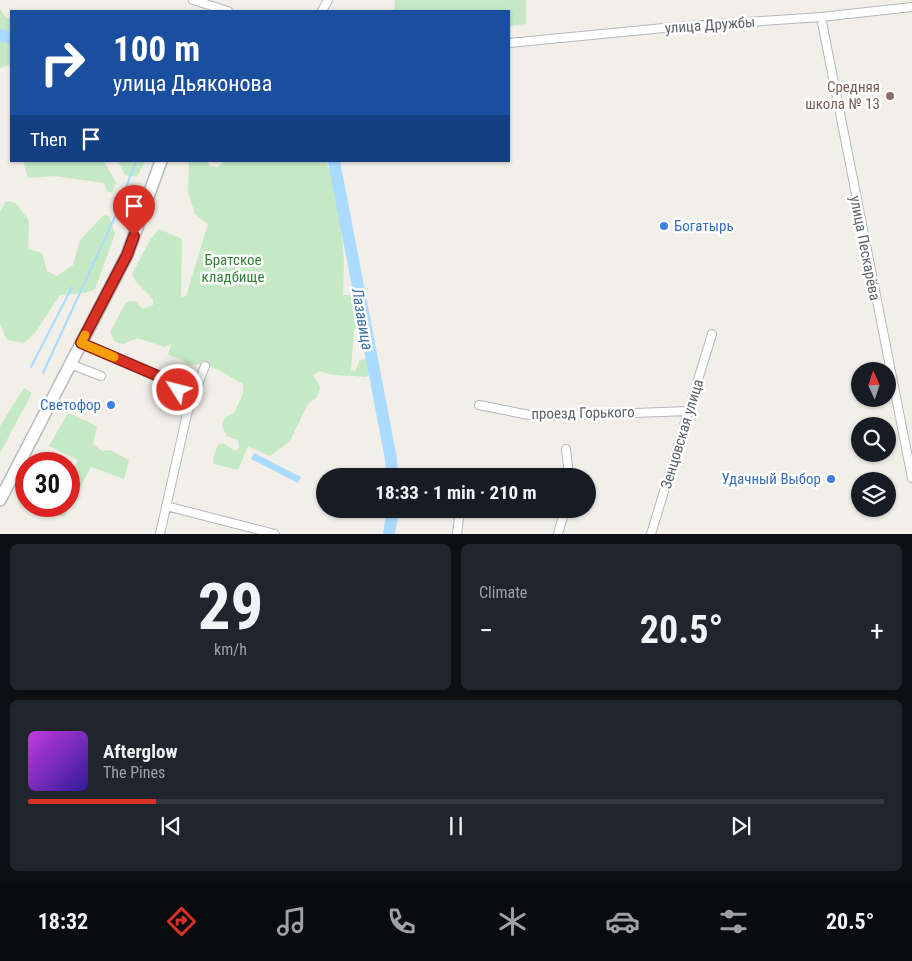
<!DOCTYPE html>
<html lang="en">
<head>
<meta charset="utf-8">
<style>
  body { margin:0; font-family:"Roboto Condensed",sans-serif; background:#20242c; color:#f1f3f6; height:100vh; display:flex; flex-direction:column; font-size:19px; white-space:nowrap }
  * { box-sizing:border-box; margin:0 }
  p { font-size:16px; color:#9ea1a6 }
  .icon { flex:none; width:28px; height:28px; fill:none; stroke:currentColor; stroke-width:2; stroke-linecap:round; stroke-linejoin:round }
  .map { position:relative; height:534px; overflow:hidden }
  .panel { display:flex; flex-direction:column; gap:10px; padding:10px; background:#0d0f14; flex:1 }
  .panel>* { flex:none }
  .hud { position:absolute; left:10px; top:10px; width:500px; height:152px; border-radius:0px; box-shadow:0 1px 4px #0004; background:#1a4fa0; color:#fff; overflow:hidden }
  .needle { width:32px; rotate:357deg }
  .controls { position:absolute; left:851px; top:362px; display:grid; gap:10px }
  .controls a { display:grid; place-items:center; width:45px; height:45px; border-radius:50%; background:#171b24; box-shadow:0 1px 4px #0004; font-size:25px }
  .speed { position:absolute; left:15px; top:452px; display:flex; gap:10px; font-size:25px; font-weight:700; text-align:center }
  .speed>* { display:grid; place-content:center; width:65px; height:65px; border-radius:50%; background:#171b24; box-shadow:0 1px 4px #0004; line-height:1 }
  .speed .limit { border:8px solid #d22; background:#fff; color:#111 }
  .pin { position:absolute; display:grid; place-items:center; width:42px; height:42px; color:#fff; margin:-51px -21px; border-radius:50% 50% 50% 0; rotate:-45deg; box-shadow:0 0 5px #0007 }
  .pin .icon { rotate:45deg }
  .me { position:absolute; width:55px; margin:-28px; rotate:306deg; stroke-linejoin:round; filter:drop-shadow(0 0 4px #0008) }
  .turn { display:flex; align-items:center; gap:18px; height:105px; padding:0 20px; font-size:22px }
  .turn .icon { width:65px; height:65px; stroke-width:2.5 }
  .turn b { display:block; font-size:35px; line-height:42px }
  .then { display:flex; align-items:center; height:48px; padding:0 20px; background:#0003; gap:10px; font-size:19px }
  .big { font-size:38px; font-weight:700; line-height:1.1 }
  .panel .card { flex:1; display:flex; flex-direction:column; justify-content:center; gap:8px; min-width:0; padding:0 18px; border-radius:8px; background:#20242c }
  .panel .dial { align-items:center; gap:0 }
  .dial b { font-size:65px; line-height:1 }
  .song { display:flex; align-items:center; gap:15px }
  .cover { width:60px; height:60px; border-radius:8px; background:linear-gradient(135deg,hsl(290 70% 55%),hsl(250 70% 35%)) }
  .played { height:5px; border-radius:2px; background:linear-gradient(90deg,#d93025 15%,#363941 15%) }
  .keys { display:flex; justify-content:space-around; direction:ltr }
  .heat { display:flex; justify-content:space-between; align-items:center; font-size:28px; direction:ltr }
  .panel .tiles { flex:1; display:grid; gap:10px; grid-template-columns:1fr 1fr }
  .card:last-child { grid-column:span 2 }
  .trip { position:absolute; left:316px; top:468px; width:280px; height:50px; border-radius:25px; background:#171b24; box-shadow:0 1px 4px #0004; font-weight:700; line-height:50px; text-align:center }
  .dock { display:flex; height:80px; justify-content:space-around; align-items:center; background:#090b0e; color:#9ea1a6 }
  .dock .icon { width:35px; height:35px }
  .dock .on { color:#d93025 }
  .dock b { font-size:22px; color:#f1f3f6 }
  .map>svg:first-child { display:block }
</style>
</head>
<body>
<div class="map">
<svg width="912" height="534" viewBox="0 0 912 534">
  <rect width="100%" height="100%" fill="#f1efe8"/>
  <!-- green -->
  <path fill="#c5e8c5" d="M395,0H526V24L509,26V11H394Z
    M0,9L6,18L11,19V64L0,68Z
    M23,161H104L116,183L112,193L107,191L104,183L54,176L28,178Z
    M118,161H145L137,177L125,175Z
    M189,161H207L210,166L217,167L225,161H327L329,170L337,177L344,262L343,295H353L358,299L360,320L354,330L351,370L355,371L360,360L367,359L371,365V374L366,377C350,375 334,377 320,371L313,375L320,387L317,397L308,404L290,441L270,456L248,446L238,470L214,464L213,458L218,445L223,443L235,451L239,448L238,440L227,436L222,426L225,417L234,413L243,394V384C228,376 206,359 189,366L181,359L168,355L171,344L165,347L137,338L124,344L115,342L110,332L126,302L135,301L143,309L153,305V299L136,282L132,274L150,240L159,229L182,239L181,297L186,296L208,224L195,214L188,192Z
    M6,201L16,203L29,221L28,249L42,253L47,271L57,276L73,265L80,240L104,215L109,216L115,234L95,289L85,293L60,295L35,333L24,343L7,340L0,324V212Z
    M24,388L32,393L0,453V426Z
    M68,413L97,426L93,444L102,451L110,450L129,460L124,479L91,467L64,517L53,513L56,506H69V482L78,460L49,446Z"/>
  <!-- water -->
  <path fill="#aadaff" d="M254,453L301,477L298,483L251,459Z"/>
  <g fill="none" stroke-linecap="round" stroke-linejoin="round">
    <!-- stream -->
    <path stroke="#aadaff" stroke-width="2" d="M31,367L72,287
      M43,373L114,219L136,161"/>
    <!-- river -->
    <path stroke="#aadaff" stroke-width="12" d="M0,35L11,38
      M334,161L391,459L392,476
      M389,534L393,509"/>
    <!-- minor casing -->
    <g stroke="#b5b8bc" stroke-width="10">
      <path id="minor" d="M193,0L228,11
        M322,11L328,0
        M821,17L912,478
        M509,43L674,27L821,17L912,7
        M81,343L172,382L183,398L187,414
        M70,364L101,376
        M479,405L529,415L554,416L689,411
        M566,449L569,476
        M166,506L275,534
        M160,534L187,414L205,366
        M457,534L460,509
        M558,534L565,509
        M651,534L712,334"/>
    </g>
    <!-- secondary casing -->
    <g stroke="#b6babf" stroke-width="14">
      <path id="secondary" d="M0,500L127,255L161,161"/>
    </g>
    <!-- minor -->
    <use href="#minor" stroke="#fff" stroke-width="8"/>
    <!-- secondary -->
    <use href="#secondary" stroke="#fff" stroke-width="11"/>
  </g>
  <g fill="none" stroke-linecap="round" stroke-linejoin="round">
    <!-- route casing -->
    <g stroke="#8d1f18" stroke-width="12">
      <path id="route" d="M134,236L127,255L81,343L172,382L178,390"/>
    </g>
    <!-- route -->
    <use href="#route" stroke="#d93025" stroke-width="9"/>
    <!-- slow -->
    <path stroke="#f59e0b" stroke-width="9" d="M85,335L81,343L114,357"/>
  </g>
  <!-- markers -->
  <circle fill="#8d6e63" stroke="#fff" stroke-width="2" cx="890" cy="96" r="5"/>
  <g fill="#3f7fe0" stroke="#fff" stroke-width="2">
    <circle cx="664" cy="226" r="5"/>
    <circle cx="111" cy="405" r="5"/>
    <circle cx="831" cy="479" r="5"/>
  </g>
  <g text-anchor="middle" stroke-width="5" stroke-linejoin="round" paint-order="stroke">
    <!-- street labels -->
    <g font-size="15" fill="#5f6368" stroke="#fff">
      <text transform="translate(710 25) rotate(-4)" y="5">улица Дружбы</text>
      <text transform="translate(865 248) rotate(79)" y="5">улица Пескарёва</text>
      <text transform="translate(583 413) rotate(-1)" y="5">проезд Горького</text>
      <text transform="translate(682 434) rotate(-73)" y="5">Зенцовская улица</text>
    </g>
    <!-- education labels -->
    <g font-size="15" fill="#785e54" stroke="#fff" text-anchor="end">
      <text x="880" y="92">Средняя<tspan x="880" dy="17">школа № 13</tspan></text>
    </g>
    <!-- shop labels -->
    <g font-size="15" fill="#366cbe" stroke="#fff" text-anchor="end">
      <text x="674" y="231" text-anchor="start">Богатырь</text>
      <text x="101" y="410">Светофор</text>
      <text x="821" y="484">Удачный Выбор</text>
    </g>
    <!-- park labels -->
    <g font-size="15" fill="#348238" stroke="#fff">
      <text x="233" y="265">Братское<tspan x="233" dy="17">кладбище</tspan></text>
    </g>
    <!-- water labels -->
    <g font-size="16" font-style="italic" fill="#4174aa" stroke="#fff">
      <text transform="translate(363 319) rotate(80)" y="6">Лазавица</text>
    </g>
  </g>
</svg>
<div class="controls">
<a><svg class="needle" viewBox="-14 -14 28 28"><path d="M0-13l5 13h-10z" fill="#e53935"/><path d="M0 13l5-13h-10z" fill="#9ea1a6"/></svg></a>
<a><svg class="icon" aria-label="search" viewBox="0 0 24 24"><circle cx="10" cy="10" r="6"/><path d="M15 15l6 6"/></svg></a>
<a><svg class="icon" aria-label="layers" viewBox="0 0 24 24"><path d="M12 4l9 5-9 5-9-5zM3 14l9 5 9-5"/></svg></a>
</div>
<div class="speed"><div class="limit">30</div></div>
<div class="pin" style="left:134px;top:236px;background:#d93025"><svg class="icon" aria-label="arrive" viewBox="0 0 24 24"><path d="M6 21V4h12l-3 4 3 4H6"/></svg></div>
<svg class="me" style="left:178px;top:390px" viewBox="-20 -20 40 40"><circle r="17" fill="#d93025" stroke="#fff" stroke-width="3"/><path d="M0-11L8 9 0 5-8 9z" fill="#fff"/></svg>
<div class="trip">18:33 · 1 min · 210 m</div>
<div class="hud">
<div class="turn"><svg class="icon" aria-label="right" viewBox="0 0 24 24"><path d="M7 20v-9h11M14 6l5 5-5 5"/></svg><div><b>100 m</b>улица Дьяконова</div></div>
<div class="then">Then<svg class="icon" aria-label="arrive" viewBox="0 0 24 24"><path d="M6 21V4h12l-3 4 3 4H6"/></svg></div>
</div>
</div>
<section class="panel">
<div class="tiles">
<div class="card dial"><b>29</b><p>km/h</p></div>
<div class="card"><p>Climate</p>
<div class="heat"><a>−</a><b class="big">20.5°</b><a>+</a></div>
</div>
<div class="card">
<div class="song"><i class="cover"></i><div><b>Afterglow</b><p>The Pines</p></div></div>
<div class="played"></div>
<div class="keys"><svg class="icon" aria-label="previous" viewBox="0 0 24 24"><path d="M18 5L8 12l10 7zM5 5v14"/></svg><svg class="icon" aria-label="pause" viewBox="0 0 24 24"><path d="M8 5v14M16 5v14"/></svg><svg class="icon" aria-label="next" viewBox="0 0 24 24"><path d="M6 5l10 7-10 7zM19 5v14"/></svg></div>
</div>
</div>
</section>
<nav class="dock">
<b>18:32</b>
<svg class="icon on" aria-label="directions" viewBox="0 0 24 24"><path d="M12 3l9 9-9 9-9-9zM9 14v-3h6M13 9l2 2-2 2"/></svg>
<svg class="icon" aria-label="music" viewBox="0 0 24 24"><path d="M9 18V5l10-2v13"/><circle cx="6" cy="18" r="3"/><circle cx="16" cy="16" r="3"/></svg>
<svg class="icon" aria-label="phone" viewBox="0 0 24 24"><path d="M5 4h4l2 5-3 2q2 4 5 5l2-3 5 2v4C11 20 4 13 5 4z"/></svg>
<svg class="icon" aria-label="climate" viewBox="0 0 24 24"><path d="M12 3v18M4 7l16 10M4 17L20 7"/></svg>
<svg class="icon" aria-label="car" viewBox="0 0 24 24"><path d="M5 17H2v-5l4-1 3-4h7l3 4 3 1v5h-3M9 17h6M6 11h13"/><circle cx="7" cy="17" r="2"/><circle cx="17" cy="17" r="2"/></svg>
<svg class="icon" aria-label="filters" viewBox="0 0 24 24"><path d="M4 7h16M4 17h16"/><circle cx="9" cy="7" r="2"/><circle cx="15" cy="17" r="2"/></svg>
<b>20.5°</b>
</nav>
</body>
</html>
